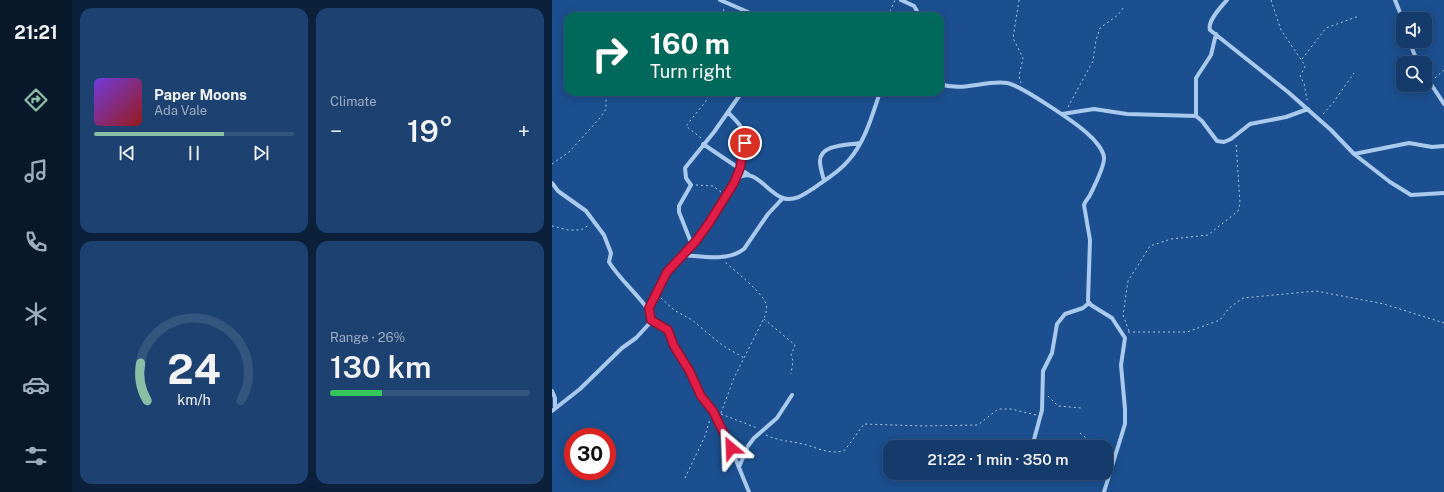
<!DOCTYPE html>
<html lang="en">
<head>
<meta charset="utf-8">
<style>
  body { margin:0; font-family:"Public Sans",sans-serif; background:#1d4271; color:#f1f3f6; height:100vh; display:flex; flex-direction:column; font-size:15px; white-space:nowrap }
  * { box-sizing:border-box; margin:0 }
  p { font-size:13px; color:#9dadc1 }
  .icon { flex:none; width:22px; height:22px; fill:none; stroke:currentColor; stroke-width:2; stroke-linecap:round; stroke-linejoin:round }
  .map { position:relative; flex:1; overflow:hidden }
  .drawer { display:flex; flex-direction:column; gap:8px; padding:8px; background:#0b203b; width:480px }
  .drawer>* { flex:none }
  .guide { position:absolute; left:12px; top:12px; width:380px; height:84px; border-radius:12px; box-shadow:0 2px 10px #0003,0 0 0 1px #33557e; background:#00695c; color:#fff; overflow:hidden }
  .buttons { position:absolute; left:844px; top:12px; display:grid; gap:8px }
  .buttons a { display:grid; place-items:center; width:36px; height:36px; border-radius:8px; background:#143b6b; box-shadow:0 2px 10px #0003,0 0 0 1px #33557e; font-size:20px }
  .speed { position:absolute; left:12px; top:428px; display:flex; gap:8px; font-size:20px; font-weight:700; text-align:center }
  .speed>* { display:grid; place-content:center; width:52px; height:52px; border-radius:50%; background:#143b6b; box-shadow:0 2px 10px #0003,0 0 0 1px #33557e; line-height:1 }
  .speed .limit { border:6px solid #d22; background:#fff; color:#111 }
  .pin { position:absolute; display:grid; place-items:center; width:34px; height:34px; color:#fff; margin:-17px; border:2px solid #fff; border-radius:50%; box-shadow:0 1px 4px #0007 }
  .me { position:absolute; width:44px; margin:-22px; rotate:334deg; stroke-linejoin:round; filter:drop-shadow(0 0 3px #0008) }
  .turn { display:flex; align-items:center; gap:14px; height:84px; padding:0 20px; font-size:18px }
  .turn .icon { width:52px; height:52px; stroke-width:2.5 }
  .turn b { display:block; font-size:28px; line-height:34px }
  .big { font-size:30px; font-weight:600; line-height:1.1 }
  .drawer .widget { flex:1; display:flex; flex-direction:column; justify-content:center; gap:6px; min-width:0; padding:0 14px; border-radius:12px; background:#1d4271 }
  .drawer .dial { align-items:center; gap:0 }
  .dial svg { height:104px; overflow:visible; fill:none; stroke:#33557e; stroke-width:7; stroke-linecap:round; text-anchor:middle }
  .dial text { fill:#f1f3f6; stroke:none }
  .song { display:flex; align-items:center; gap:12px }
  .cover { width:48px; height:48px; border-radius:6px; background:linear-gradient(135deg,hsl(260 70% 55%),hsl(0 70% 35%)) }
  .played { height:4px; border-radius:2px; background:linear-gradient(90deg,#8abfa5 65%,#33557e 65%) }
  .keys { display:flex; justify-content:space-around; direction:ltr }
  .heat { display:flex; justify-content:space-between; align-items:center; font-size:22px; direction:ltr }
  .charge { height:6px; border-radius:3px; background:linear-gradient(90deg,#34c759 26%,#33557e 0) }
  .drawer .tiles { flex:1; display:grid; gap:8px; grid-template-columns:repeat(2,1fr) }
  .trip { position:absolute; left:331px; top:440px; width:230px; height:40px; border-radius:12px; background:#143b6b; box-shadow:0 2px 10px #0003,0 0 0 1px #33557e; font-weight:600; line-height:40px; text-align:center }
  main { display:flex; flex:1; min-height:0 }
  .menu { display:flex; flex-direction:column; width:72px; justify-content:space-around; align-items:center; background:#08182b; color:#9dadc1 }
  .menu .icon { width:28px; height:28px }
  .menu .current { color:#8abfa5 }
  .menu b { font-size:18px; color:#f1f3f6 }
  .map>svg:first-child { display:block }
</style>
</head>
<body>
<main>
<nav class="menu">
<b>21:21</b>
<svg class="icon current" aria-label="directions" viewBox="0 0 24 24"><path d="M12 3l9 9-9 9-9-9zM9 14v-3h6M13 9l2 2-2 2"/></svg>
<svg class="icon" aria-label="music" viewBox="0 0 24 24"><path d="M9 18V5l10-2v13"/><circle cx="6" cy="18" r="3"/><circle cx="16" cy="16" r="3"/></svg>
<svg class="icon" aria-label="phone" viewBox="0 0 24 24"><path d="M5 4h4l2 5-3 2q2 4 5 5l2-3 5 2v4C11 20 4 13 5 4z"/></svg>
<svg class="icon" aria-label="climate" viewBox="0 0 24 24"><path d="M12 3v18M4 7l16 10M4 17L20 7"/></svg>
<svg class="icon" aria-label="car" viewBox="0 0 24 24"><path d="M5 17H2v-5l4-1 3-4h7l3 4 3 1v5h-3M9 17h6M6 11h13"/><circle cx="7" cy="17" r="2"/><circle cx="17" cy="17" r="2"/></svg>
<svg class="icon" aria-label="filters" viewBox="0 0 24 24"><path d="M4 7h16M4 17h16"/><circle cx="9" cy="7" r="2"/><circle cx="15" cy="17" r="2"/></svg>
</nav>
<section class="drawer">
<div class="tiles">
<div class="widget">
<div class="song"><i class="cover"></i><div><b>Paper Moons</b><p>Ada Vale</p></div></div>
<div class="played"></div>
<div class="keys"><svg class="icon" aria-label="previous" viewBox="0 0 24 24"><path d="M18 5L8 12l10 7zM5 5v14"/></svg><svg class="icon" aria-label="pause" viewBox="0 0 24 24"><path d="M8 5v14M16 5v14"/></svg><svg class="icon" aria-label="next" viewBox="0 0 24 24"><path d="M6 5l10 7-10 7zM19 5v14"/></svg></div>
</div>
<div class="widget"><p>Climate</p>
<div class="heat"><a>−</a><b class="big">19°</b><a>+</a></div>
</div>
<div class="widget dial"><svg viewBox="0 0 100 80">
<path d="M14 69A42 42 0 1 1 86 69"/>
<path d="M14 69A42 42 0 0 1 9 40" stroke="#8abfa5"/>
<text x="50" y="56" font-size="32" font-weight="700">24</text>
<text x="50" y="72" font-size="11">km/h</text>
</svg></div>
<div class="widget"><p>Range · 26%</p><b class="big">130 km</b><div class="charge"></div></div>
</div>
</section>
<div class="map">
<svg width="892" height="492" viewBox="0 0 892 492">
  <rect width="100%" height="100%" fill="#1b4f8f"/>
  <g fill="none" stroke-linecap="round" stroke-linejoin="round">
    <!-- path -->
    <path stroke="#a9c9ee" stroke-width="1" stroke-dasharray="2 3" stroke-linecap="butt" d="M467,0L461,38L471,58L467,76L469,83
      M719,0L729,30L752,64L753,67L748,76L752,83L755,100
      M171,16L172,8
      M336,16L343,0
      M750,59L774,28L807,16
      M883,78L892,70
      M516,107L541,61L544,40L548,28L566,15L572,7
      M771,114L781,103L802,73
      M149,138L134,126L154,101L157,92
      M0,164L17,152L48,118L54,109V100L52,92
      M144,185L161,186L169,192
      M0,226L16,230H29L37,225
      M109,298L122,310L140,320L170,345L192,358
      M212,319L243,345L239,355L241,361L239,374
      M577,331L571,315L576,281L598,246L619,239L656,235L686,211L688,203L684,142
      M576,332H635L668,320L677,308L691,298L764,291L832,304L892,323
      M496,396L506,406L529,408
      M169,413L182,378L214,314C214,311 215,307 214,304C211,293 182,270 173,262
      M169,414L205,428
      M528,433L545,447
      M214,435C226,441 238,441 251,444C264,447 279,456 293,450L312,424L371,426L426,425L446,409H459L484,415
      M554,454L558,457
      M133,478L153,436L158,419"/>
    <!-- minor -->
    <path stroke="#a9c9ee" stroke-width="4" d="M168,0L196,12L202,16
      M349,0L362,6L368,16
      M675,0C669,7 655,21 658,30L736,92L779,130L802,154L838,182L859,195L892,193
      M843,0L851,20
      M857,41L866,63
      M873,75L892,104
      M388,84C411,92 432,80 455,83C468,85 526,124 537,135C543,140 551,150 552,157C553,165 542,187 538,195C537,198 533,201 532,205L538,240L536,301L539,305L560,318L573,338L569,365L573,409V424L552,492
      M176,112C180,117 185,121 189,127C198,141 190,164 183,179
      M510,114L542,109L575,114L644,116L650,121L665,141L672,142L679,139L698,124L734,117L756,109
      M644,116V78L659,55L664,34
      M151,144L197,175
      M802,154L857,143L880,147L892,146
      M272,181C271,175 268,168 268,162C267,144 296,145 308,143
      M0,183L6,191L34,211L52,235L59,253L57,262C68,280 85,293 97,311
      M140,245L127,212V206L139,185L134,178L133,168L162,132L190,92
      M130,255C150,256 175,262 192,249L216,214L231,198
      M99,320L116,330L121,344L137,370L149,396L161,411L179,448L197,492
      M0,391L3,398V407
      M0,411L28,389L70,348L84,338L96,325L99,320L97,308L115,271L144,241L185,179C202,165 215,193 231,198C242,202 253,194 262,188C273,180 287,172 296,161C313,142 320,116 328,92
      M480,447L490,410L491,371L500,353L505,324L513,314L531,308L537,303
      M187,467L196,446L202,438L225,418L240,395"/>
  </g>
  <g fill="none" stroke-linecap="round" stroke-linejoin="round">
    <!-- route casing -->
    <g stroke="#92132f" stroke-width="10">
      <path id="route" d="M179,448L161,411L149,396L137,370L122,346L116,330L99,320L97,308L115,272L144,241L157,223L182,183L188,168L193,143"/>
    </g>
    <!-- route -->
    <use href="#route" stroke="#e11d48" stroke-width="7"/>
  </g>
</svg>
<div class="buttons">
<a><svg class="icon" aria-label="sound" viewBox="0 0 24 24"><path d="M4 9h4l5-4v14l-5-4H4zM17 9q2 3 0 6"/></svg></a>
<a><svg class="icon" aria-label="search" viewBox="0 0 24 24"><circle cx="10" cy="10" r="6"/><path d="M15 15l6 6"/></svg></a>
</div>
<div class="speed"><div class="limit">30</div></div>
<div class="pin" style="left:193px;top:143px;background:#d93025"><svg class="icon" aria-label="arrive" viewBox="0 0 24 24"><path d="M6 21V4h12l-3 4 3 4H6"/></svg></div>
<svg class="me" style="left:179px;top:448px" viewBox="-20 -20 40 40"><path d="M0-17L14 15 0 8-14 15z" fill="#e11d48" stroke="#fff" stroke-width="4"/></svg>
<div class="trip">21:22 · 1 min · 350 m</div>
<div class="guide">
<div class="turn"><svg class="icon" aria-label="right" viewBox="0 0 24 24"><path d="M7 20v-9h11M14 6l5 5-5 5"/></svg><div><b>160 m</b>Turn right</div></div>
</div>
</div>
</main>
</body>
</html>
